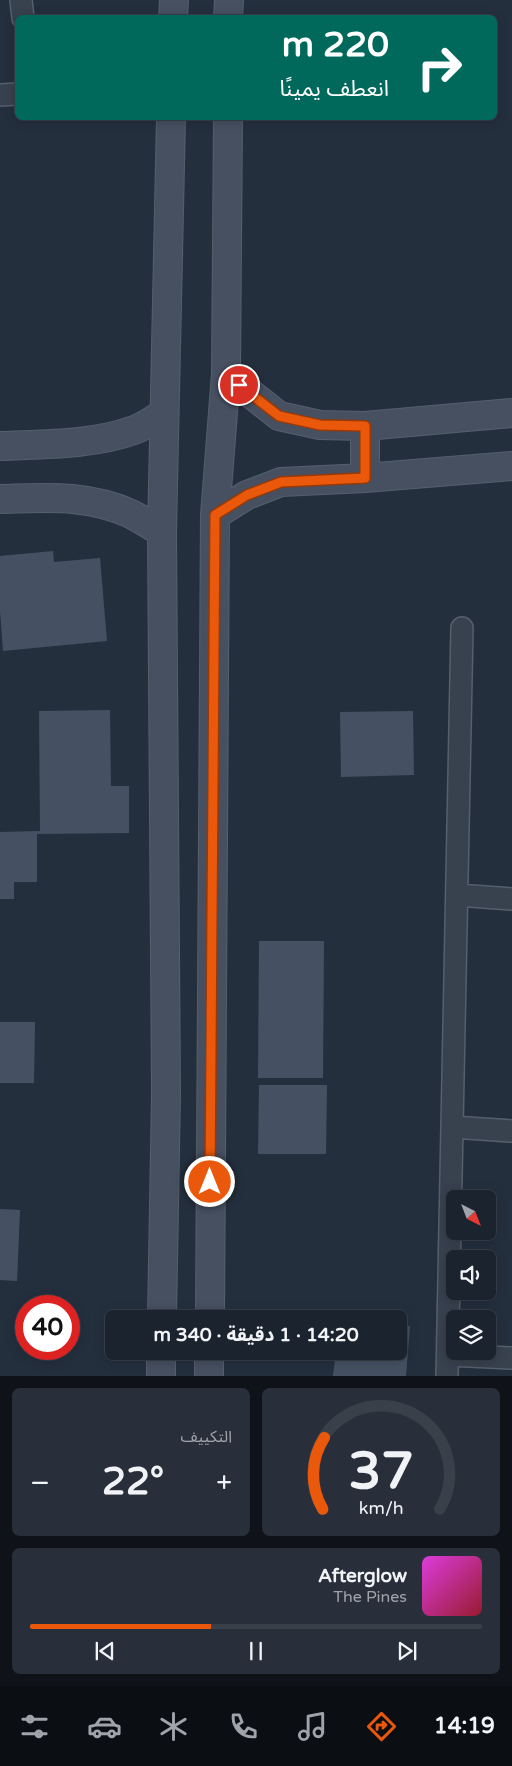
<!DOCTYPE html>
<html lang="ar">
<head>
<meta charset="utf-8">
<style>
  body { margin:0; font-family:"Varela Round","Noto Sans Arabic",sans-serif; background:#282f3a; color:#f1f3f6; direction:rtl; height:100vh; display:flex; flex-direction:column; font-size:19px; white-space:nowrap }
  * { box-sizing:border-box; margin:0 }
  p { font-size:16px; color:#a0a4aa }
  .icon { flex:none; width:28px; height:28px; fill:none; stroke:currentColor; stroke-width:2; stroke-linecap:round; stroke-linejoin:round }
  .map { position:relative; height:1376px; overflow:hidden; direction:ltr }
  .drawer { display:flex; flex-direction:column; gap:12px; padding:12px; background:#0f1319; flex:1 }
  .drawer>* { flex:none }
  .hud { position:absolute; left:15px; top:15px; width:482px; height:105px; border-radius:8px; box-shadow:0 2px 12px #0003,0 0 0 1px #39404a; direction:rtl; background:#00695c; color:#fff; overflow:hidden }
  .needle { width:32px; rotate:138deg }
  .fabs { position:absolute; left:446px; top:1190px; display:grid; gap:10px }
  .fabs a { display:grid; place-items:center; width:50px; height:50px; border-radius:8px; background:#1b232e; box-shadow:0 2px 12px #0003,0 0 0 1px #39404a; font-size:25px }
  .speed { position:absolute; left:15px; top:1295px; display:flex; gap:10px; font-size:25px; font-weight:700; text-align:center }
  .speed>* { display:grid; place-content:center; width:65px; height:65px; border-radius:50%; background:#1b232e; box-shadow:0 2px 12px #0003,0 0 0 1px #39404a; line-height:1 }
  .speed .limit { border:8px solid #d22; background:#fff; color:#111 }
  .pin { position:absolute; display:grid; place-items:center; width:42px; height:42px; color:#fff; margin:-21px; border:2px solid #fff; border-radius:50%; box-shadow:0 1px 5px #0007 }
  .me { position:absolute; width:55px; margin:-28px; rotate:0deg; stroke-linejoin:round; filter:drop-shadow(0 0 4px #0008) }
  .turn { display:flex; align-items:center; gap:18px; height:105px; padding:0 25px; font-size:22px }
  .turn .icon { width:65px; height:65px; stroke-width:2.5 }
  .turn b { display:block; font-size:35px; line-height:42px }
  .big { font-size:38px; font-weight:700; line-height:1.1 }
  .drawer .tile { flex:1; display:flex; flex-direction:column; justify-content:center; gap:8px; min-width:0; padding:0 18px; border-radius:8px; background:#282f3a }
  .drawer .dial { align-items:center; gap:0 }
  .dial svg { height:130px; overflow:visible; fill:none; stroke:#39404a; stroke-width:7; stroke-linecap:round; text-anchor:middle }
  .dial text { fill:#f1f3f6; stroke:none }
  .song { display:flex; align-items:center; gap:15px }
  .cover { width:60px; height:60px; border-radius:8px; background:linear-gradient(135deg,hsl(300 70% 55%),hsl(350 70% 35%)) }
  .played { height:5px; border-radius:2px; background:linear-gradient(90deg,#ea580c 40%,#39404a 40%) }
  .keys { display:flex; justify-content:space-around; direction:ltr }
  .heat { display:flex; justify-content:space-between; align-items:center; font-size:28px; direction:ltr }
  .drawer .tiles { flex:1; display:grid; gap:12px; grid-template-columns:1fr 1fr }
  .tile:last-child { grid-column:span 2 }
  .trip { position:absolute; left:105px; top:1310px; width:302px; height:50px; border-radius:8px; background:#1b232e; box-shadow:0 2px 12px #0003,0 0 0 1px #39404a; font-weight:700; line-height:50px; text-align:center; direction:rtl }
  .tabs { display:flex; height:80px; justify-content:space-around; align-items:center; background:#0b0e12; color:#a0a4aa }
  .tabs .icon { width:35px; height:35px }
  .tabs .active { color:#ea580c }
  .tabs b { font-size:22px; color:#f1f3f6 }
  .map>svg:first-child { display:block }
</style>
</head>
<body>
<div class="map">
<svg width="512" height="1376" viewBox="0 0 512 1376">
  <rect width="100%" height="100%" fill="#242f3e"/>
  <!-- building -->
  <path fill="#455162" d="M53,551L54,562L100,558L107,641L3,651L0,611V556Z
    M110,710L111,786H129V833L37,834V882H14V899H0V832L40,831L39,711Z
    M413,711L414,775L341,777L340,712Z
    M259,941H324L323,1078H258Z
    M0,1022H35L34,1083H0Z
    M259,1085H327L326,1154H258Z
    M0,1209L20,1210L17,1281L0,1280Z
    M399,1325L410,1326L406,1376H333L336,1351H399Z"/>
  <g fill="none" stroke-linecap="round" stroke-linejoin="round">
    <!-- street casing -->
    <g stroke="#565f6c" stroke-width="24">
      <path id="street" d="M21,0L23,18
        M0,95L18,94
        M457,895L512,899
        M452,1127L512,1131
        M448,1355L512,1358
        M447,1376L462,628"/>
    </g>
    <!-- secondary casing -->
    <g stroke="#565f6c" stroke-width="30">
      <path id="secondary" d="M173,18L174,0
        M228,18L229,0
        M226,374L279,416L320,425L365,426L512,413
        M0,446C43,444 93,445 134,430C144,427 155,419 164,413
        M365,478V426
        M0,499C46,498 88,494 131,514C141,519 151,526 162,532
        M215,515L247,495L281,482L365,478L512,466
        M162,1319L166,1094L162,532L171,118
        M210,1319L215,515L226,374L228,118
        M161,1376V1351
        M209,1376V1351"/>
    </g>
    <!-- street -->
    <use href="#street" stroke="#38414e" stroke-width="21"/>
    <!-- secondary -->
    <use href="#secondary" stroke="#465061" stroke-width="28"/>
  </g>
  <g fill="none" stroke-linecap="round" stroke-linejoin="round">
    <!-- route casing -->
    <g stroke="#983908" stroke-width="12">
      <path id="route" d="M210,1182L215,515L247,495L281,482L365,478V426L320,425L279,416L239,385"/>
    </g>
    <!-- route -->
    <use href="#route" stroke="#ea580c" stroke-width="9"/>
  </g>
</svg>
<div class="fabs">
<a><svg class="needle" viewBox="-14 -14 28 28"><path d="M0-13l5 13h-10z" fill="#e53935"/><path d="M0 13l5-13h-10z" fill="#a0a4aa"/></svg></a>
<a><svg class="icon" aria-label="sound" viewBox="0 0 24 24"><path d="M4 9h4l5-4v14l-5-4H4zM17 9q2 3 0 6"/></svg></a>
<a><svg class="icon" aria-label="layers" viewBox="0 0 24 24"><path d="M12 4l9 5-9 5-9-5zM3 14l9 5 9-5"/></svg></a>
</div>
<div class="speed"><div class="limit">40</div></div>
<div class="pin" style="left:239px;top:385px;background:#d93025"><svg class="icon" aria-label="arrive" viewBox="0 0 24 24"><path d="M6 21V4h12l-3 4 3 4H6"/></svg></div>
<svg class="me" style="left:210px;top:1182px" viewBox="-20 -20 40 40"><circle r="17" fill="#ea580c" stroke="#fff" stroke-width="3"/><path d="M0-11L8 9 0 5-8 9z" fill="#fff"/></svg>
<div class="trip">14:20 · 1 دقيقة · 340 m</div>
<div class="hud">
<div class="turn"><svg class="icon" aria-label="right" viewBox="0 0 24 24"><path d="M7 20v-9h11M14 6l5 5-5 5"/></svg><div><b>220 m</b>انعطف يمينًا</div></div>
</div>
</div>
<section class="drawer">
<div class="tiles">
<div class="tile dial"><svg viewBox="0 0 100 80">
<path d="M14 69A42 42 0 1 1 86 69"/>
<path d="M14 69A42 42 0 0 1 15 25" stroke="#ea580c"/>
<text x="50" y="56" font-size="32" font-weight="700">37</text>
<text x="50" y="72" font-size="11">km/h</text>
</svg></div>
<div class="tile"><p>التكييف</p>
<div class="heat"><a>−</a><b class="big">22°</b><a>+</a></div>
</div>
<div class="tile">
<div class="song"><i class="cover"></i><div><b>Afterglow</b><p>The Pines</p></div></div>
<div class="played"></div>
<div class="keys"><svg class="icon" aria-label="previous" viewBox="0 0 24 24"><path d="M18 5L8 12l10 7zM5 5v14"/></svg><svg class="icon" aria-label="pause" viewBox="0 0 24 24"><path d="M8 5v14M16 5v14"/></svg><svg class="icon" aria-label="next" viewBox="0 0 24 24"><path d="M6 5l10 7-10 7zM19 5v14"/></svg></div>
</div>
</div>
</section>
<nav class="tabs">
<b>14:19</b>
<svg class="icon active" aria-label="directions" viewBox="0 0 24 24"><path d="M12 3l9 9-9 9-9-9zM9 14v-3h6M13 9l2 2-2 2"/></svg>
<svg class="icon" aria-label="music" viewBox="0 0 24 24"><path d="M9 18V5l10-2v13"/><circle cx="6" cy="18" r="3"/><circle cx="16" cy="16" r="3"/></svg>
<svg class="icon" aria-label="phone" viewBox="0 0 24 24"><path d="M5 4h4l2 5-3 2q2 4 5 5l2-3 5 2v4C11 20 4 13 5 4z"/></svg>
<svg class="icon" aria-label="climate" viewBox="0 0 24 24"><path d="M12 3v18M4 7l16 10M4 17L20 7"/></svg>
<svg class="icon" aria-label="car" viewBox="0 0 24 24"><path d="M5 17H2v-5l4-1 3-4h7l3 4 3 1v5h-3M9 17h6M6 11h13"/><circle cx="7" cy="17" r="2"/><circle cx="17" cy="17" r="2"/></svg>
<svg class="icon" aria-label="filters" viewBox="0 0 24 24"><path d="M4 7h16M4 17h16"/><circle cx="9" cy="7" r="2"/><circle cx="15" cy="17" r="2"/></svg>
</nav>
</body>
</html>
